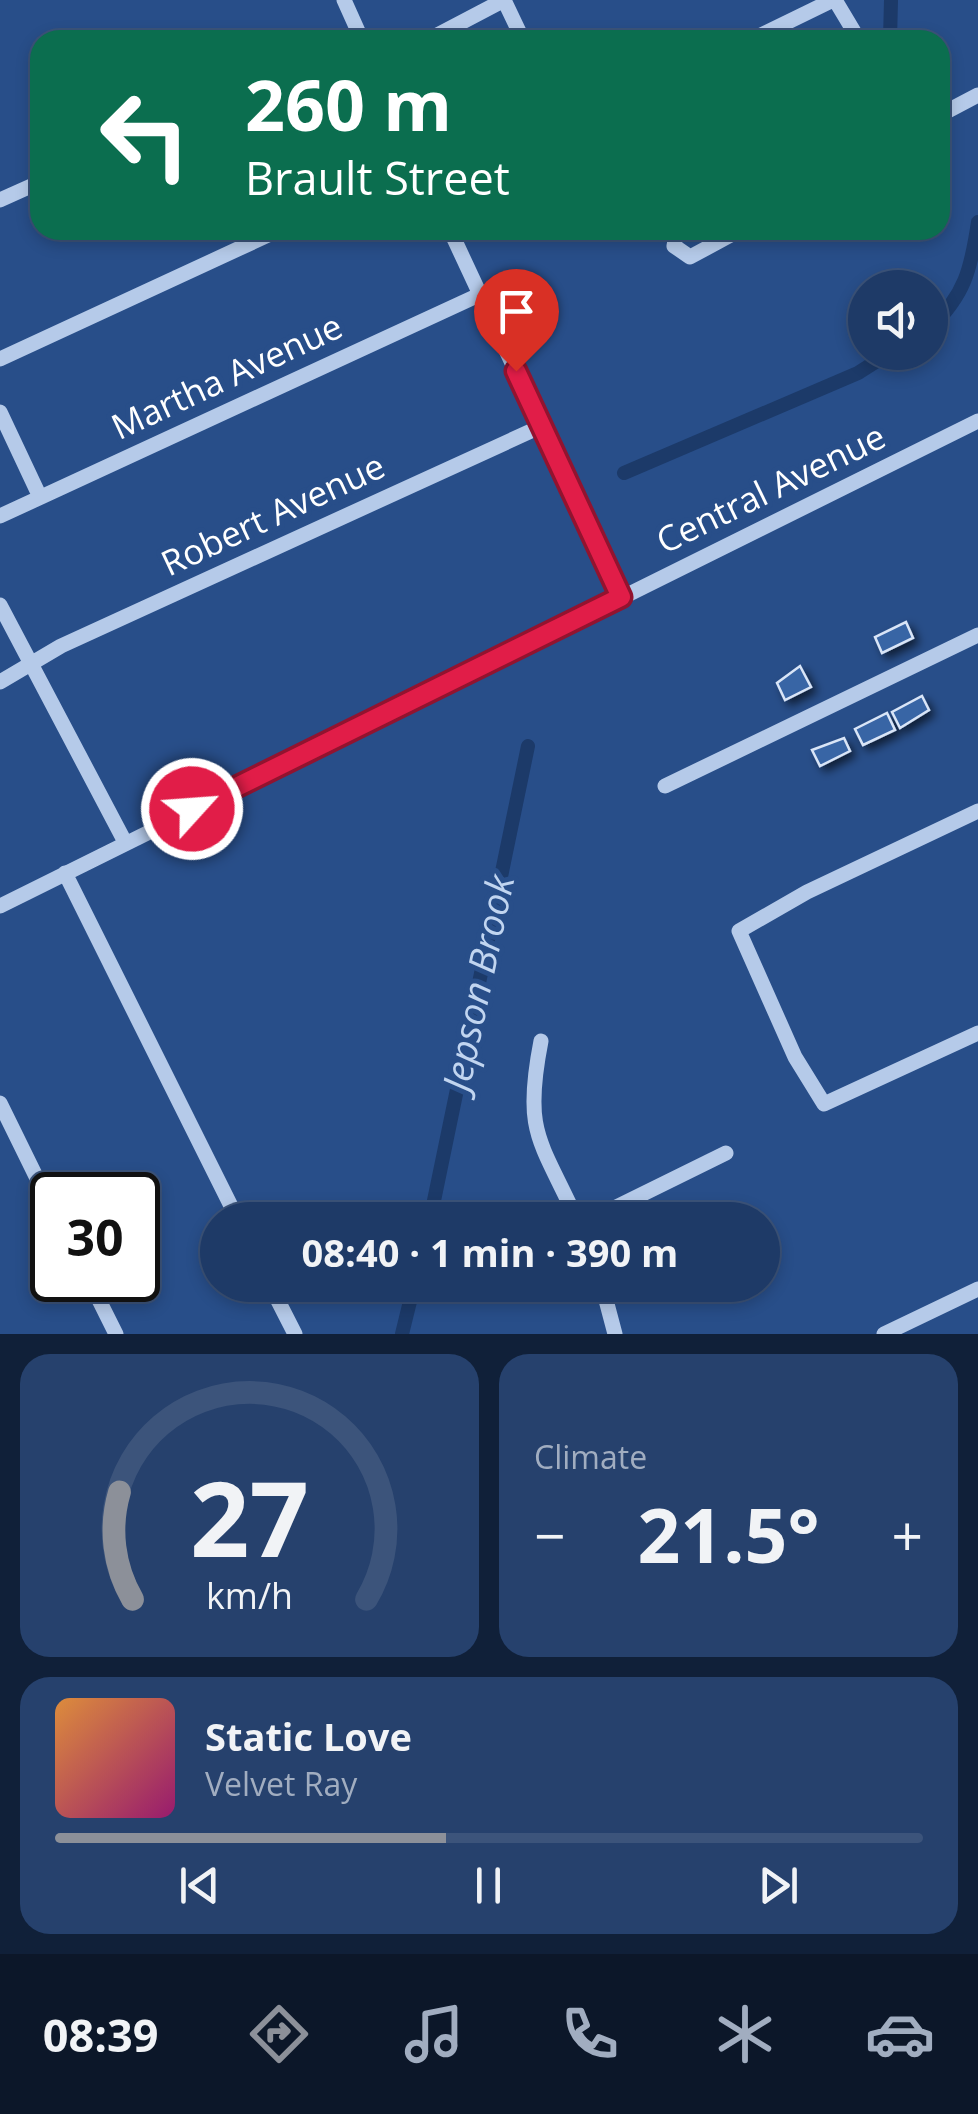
<!DOCTYPE html>
<html lang="en">
<head>
<meta charset="utf-8">
<style>
  body { margin:0; font-family:"Open Sans",sans-serif; background:#26416d; color:#f1f3f6; height:100vh; display:flex; flex-direction:column; font-size:38px; white-space:nowrap }
  * { box-sizing:border-box; margin:0 }
  p { font-size:32px; color:#a1adc0 }
  .icon { flex:none; width:55px; height:55px; fill:none; stroke:currentColor; stroke-width:2; stroke-linecap:round; stroke-linejoin:round }
  .map { position:relative; height:1334px; overflow:hidden }
  .details { display:flex; flex-direction:column; gap:20px; padding:20px; background:#102039; flex:1 }
  .details>* { flex:none }
  .top-card { position:absolute; left:30px; top:30px; width:920px; height:210px; border-radius:30px; box-shadow:0 5px 15px #0003,0 0 0 2px #3c547b; background:#0b6e4f; color:#fff; overflow:hidden }
  .buttons { position:absolute; left:848px; top:270px; display:grid; gap:20px }
  .buttons a { display:grid; place-items:center; width:100px; height:100px; border-radius:50%; background:#1e3a67; box-shadow:0 5px 15px #0003,0 0 0 2px #3c547b; font-size:50px }
  .speed { position:absolute; left:30px; top:1172px; display:flex; gap:20px; font-size:50px; font-weight:700; text-align:center }
  .speed>* { display:grid; place-content:center; width:130px; height:130px; border-radius:50%; background:#1e3a67; box-shadow:0 5px 15px #0003,0 0 0 2px #3c547b; line-height:1 }
  .speed .limit { border:5px solid #111; border-radius:15px; background:#fff; color:#111 }
  .pin { position:absolute; display:grid; place-items:center; width:85px; height:85px; color:#fff; margin:-102px -42px; border-radius:50% 50% 50% 0; rotate:-45deg; box-shadow:0 0 10px #0007 }
  .pin .icon { rotate:45deg }
  .me { position:absolute; width:110px; margin:-55px; rotate:64deg; stroke-linejoin:round; filter:drop-shadow(0 0 8px #0008) }
  .turn { display:flex; align-items:center; gap:35px; height:210px; padding:0 50px; font-size:45px }
  .turn .icon { width:130px; height:130px; stroke-width:2.5 }
  .turn b { display:block; font-size:70px; line-height:85px }
  .big { font-size:75px; font-weight:700; line-height:1.1 }
  .details .card { flex:1; display:flex; flex-direction:column; justify-content:center; gap:15px; min-width:0; padding:0 35px; border-radius:30px; background:#26416d }
  .details .dial { align-items:center; gap:0 }
  .dial svg { height:260px; overflow:visible; fill:none; stroke:#3c547b; stroke-width:7; stroke-linecap:round; text-anchor:middle }
  .dial text { fill:#f1f3f6; stroke:none }
  .song { display:flex; align-items:center; gap:30px }
  .cover { width:120px; height:120px; border-radius:15px; background:linear-gradient(135deg,hsl(30 70% 55%),hsl(320 70% 35%)) }
  .played { height:10px; border-radius:5px; background:linear-gradient(90deg,#8c9099 45%,#3c547b 45%) }
  .keys { display:flex; justify-content:space-around; direction:ltr }
  .heat { display:flex; justify-content:space-between; align-items:center; font-size:55px; direction:ltr }
  .details .tiles { flex:1; display:grid; gap:20px; grid-template-columns:1fr 1fr }
  .card:last-child { grid-column:span 2 }
  .trip { position:absolute; left:200px; top:1202px; width:580px; height:100px; border-radius:50px; background:#1e3a67; box-shadow:0 5px 15px #0003,0 0 0 2px #3c547b; font-weight:700; line-height:100px; text-align:center }
  .dock { display:flex; height:160px; justify-content:space-around; align-items:center; background:#0c1729; color:#a1adc0 }
  .dock .icon { width:70px; height:70px }
  .dock .current { color:#8c9099 }
  .dock b { font-size:45px; color:#f1f3f6 }
  .map>svg:first-child { display:block }
</style>
</head>
<body>
<div class="map">
<svg width="978" height="1334" viewBox="0 0 978 1334">
  <defs>
    <filter id="shadow"><feDropShadow dx="5" dy="5" stdDeviation="5" flood-color="#0009"/></filter>
  </defs>
  <rect width="100%" height="100%" fill="#284e89"/>
  <g fill="none" stroke-linecap="round" stroke-linejoin="round">
    <!-- canal -->
    <path stroke="#1c3a69" stroke-width="14" d="M890,40L891,0
      M930,328C965,295 971,269 978,222
      M624,473L858,373L891,352
      M430,1220L528,746
      M402,1334L414,1285"/>
  </g>
  <!-- building -->
  <path fill="#3965a5" stroke="#d9e5f7" stroke-width="2.5" filter="url(#shadow)" d="M906,622L913,638L882,653L875,637Z
    M800,666L811,687L785,700L777,683Z
    M922,696L929,710L900,728L892,712Z
    M887,713L895,730L863,745L855,729Z
    M844,738L850,751L820,766L812,750Z"/>
  <g fill="none" stroke-linecap="round" stroke-linejoin="round">
    <!-- minor -->
    <path stroke="#b5cae9" stroke-width="15" d="M344,0L362,40
      M504,0L523,40
      M835,0L859,40
      M428,40L504,0
      M751,40L833,0
      M940,115L978,95
      M0,200L40,182
      M450,230L621,597
      M677,230L674,246L690,257L740,230
      M0,359L279,230
      M0,412L40,497
      M0,516L481,294
      M0,605L125,842
      M0,682L61,646L542,426
      M665,786L978,635
      M978,811L807,892L739,931L795,1057L824,1104L978,1033
      M65,873L238,1220
      M0,906L978,421
      M541,1041C523,1133 540,1139 577,1220
      M0,1103L52,1209
      M590,1220L726,1153
      M89,1280L116,1334
      M270,1285L295,1334
      M602,1285L615,1334
      M884,1334L978,1289"/>
  </g>
  <g fill="none" stroke-linecap="round" stroke-linejoin="round">
    <!-- route casing -->
    <g stroke="#92132f" stroke-width="25">
      <path id="route" d="M192,809L621,597L516,371"/>
    </g>
    <!-- route -->
    <use href="#route" stroke="#e11d48" stroke-width="18"/>
  </g>
  <g text-anchor="middle" stroke-width="10" stroke-linejoin="round" paint-order="stroke">
    <!-- street labels -->
    <g font-size="35" fill="#fff" stroke="#284e89">
      <text transform="translate(227 377) rotate(-25)" y="12">Martha Avenue</text>
      <text transform="translate(771 489) rotate(-26)" y="12">Central Avenue</text>
      <text transform="translate(273 515) rotate(-25)" y="12">Robert Avenue</text>
    </g>
    <!-- water labels -->
    <g font-size="38" font-style="italic" fill="#c1d5f0" stroke="#284e89">
      <text transform="translate(479 983) rotate(-78)" y="13">Jepson Brook</text>
    </g>
  </g>
</svg>
<div class="buttons">
<a><svg class="icon" aria-label="sound" viewBox="0 0 24 24"><path d="M4 9h4l5-4v14l-5-4H4zM17 9q2 3 0 6"/></svg></a>
</div>
<div class="speed"><div class="limit">30</div></div>
<div class="pin" style="left:516px;top:371px;background:#d93025"><svg class="icon" aria-label="arrive" viewBox="0 0 24 24"><path d="M6 21V4h12l-3 4 3 4H6"/></svg></div>
<svg class="me" style="left:192px;top:809px" viewBox="-20 -20 40 40"><circle r="17" fill="#e11d48" stroke="#fff" stroke-width="3"/><path d="M0-11L8 9 0 5-8 9z" fill="#fff"/></svg>
<div class="trip">08:40 · 1 min · 390 m</div>
<div class="top-card">
<div class="turn"><svg class="icon" aria-label="left" viewBox="0 0 24 24"><path d="M17 20v-9H6M10 6l-5 5 5 5"/></svg><div><b>260 m</b>Brault Street</div></div>
</div>
</div>
<section class="details">
<div class="tiles">
<div class="card dial"><svg viewBox="0 0 100 80">
<path d="M14 69A42 42 0 1 1 86 69"/>
<path d="M14 69A42 42 0 0 1 10 36" stroke="#8c9099"/>
<text x="50" y="56" font-size="32" font-weight="700">27</text>
<text x="50" y="72" font-size="11">km/h</text>
</svg></div>
<div class="card"><p>Climate</p>
<div class="heat"><a>−</a><b class="big">21.5°</b><a>+</a></div>
</div>
<div class="card">
<div class="song"><i class="cover"></i><div><b>Static Love</b><p>Velvet Ray</p></div></div>
<div class="played"></div>
<div class="keys"><svg class="icon" aria-label="previous" viewBox="0 0 24 24"><path d="M18 5L8 12l10 7zM5 5v14"/></svg><svg class="icon" aria-label="pause" viewBox="0 0 24 24"><path d="M8 5v14M16 5v14"/></svg><svg class="icon" aria-label="next" viewBox="0 0 24 24"><path d="M6 5l10 7-10 7zM19 5v14"/></svg></div>
</div>
</div>
</section>
<nav class="dock">
<b>08:39</b>
<svg class="icon current" aria-label="directions" viewBox="0 0 24 24"><path d="M12 3l9 9-9 9-9-9zM9 14v-3h6M13 9l2 2-2 2"/></svg>
<svg class="icon" aria-label="music" viewBox="0 0 24 24"><path d="M9 18V5l10-2v13"/><circle cx="6" cy="18" r="3"/><circle cx="16" cy="16" r="3"/></svg>
<svg class="icon" aria-label="phone" viewBox="0 0 24 24"><path d="M5 4h4l2 5-3 2q2 4 5 5l2-3 5 2v4C11 20 4 13 5 4z"/></svg>
<svg class="icon" aria-label="climate" viewBox="0 0 24 24"><path d="M12 3v18M4 7l16 10M4 17L20 7"/></svg>
<svg class="icon" aria-label="car" viewBox="0 0 24 24"><path d="M5 17H2v-5l4-1 3-4h7l3 4 3 1v5h-3M9 17h6M6 11h13"/><circle cx="7" cy="17" r="2"/><circle cx="17" cy="17" r="2"/></svg>
</nav>
</body>
</html>
